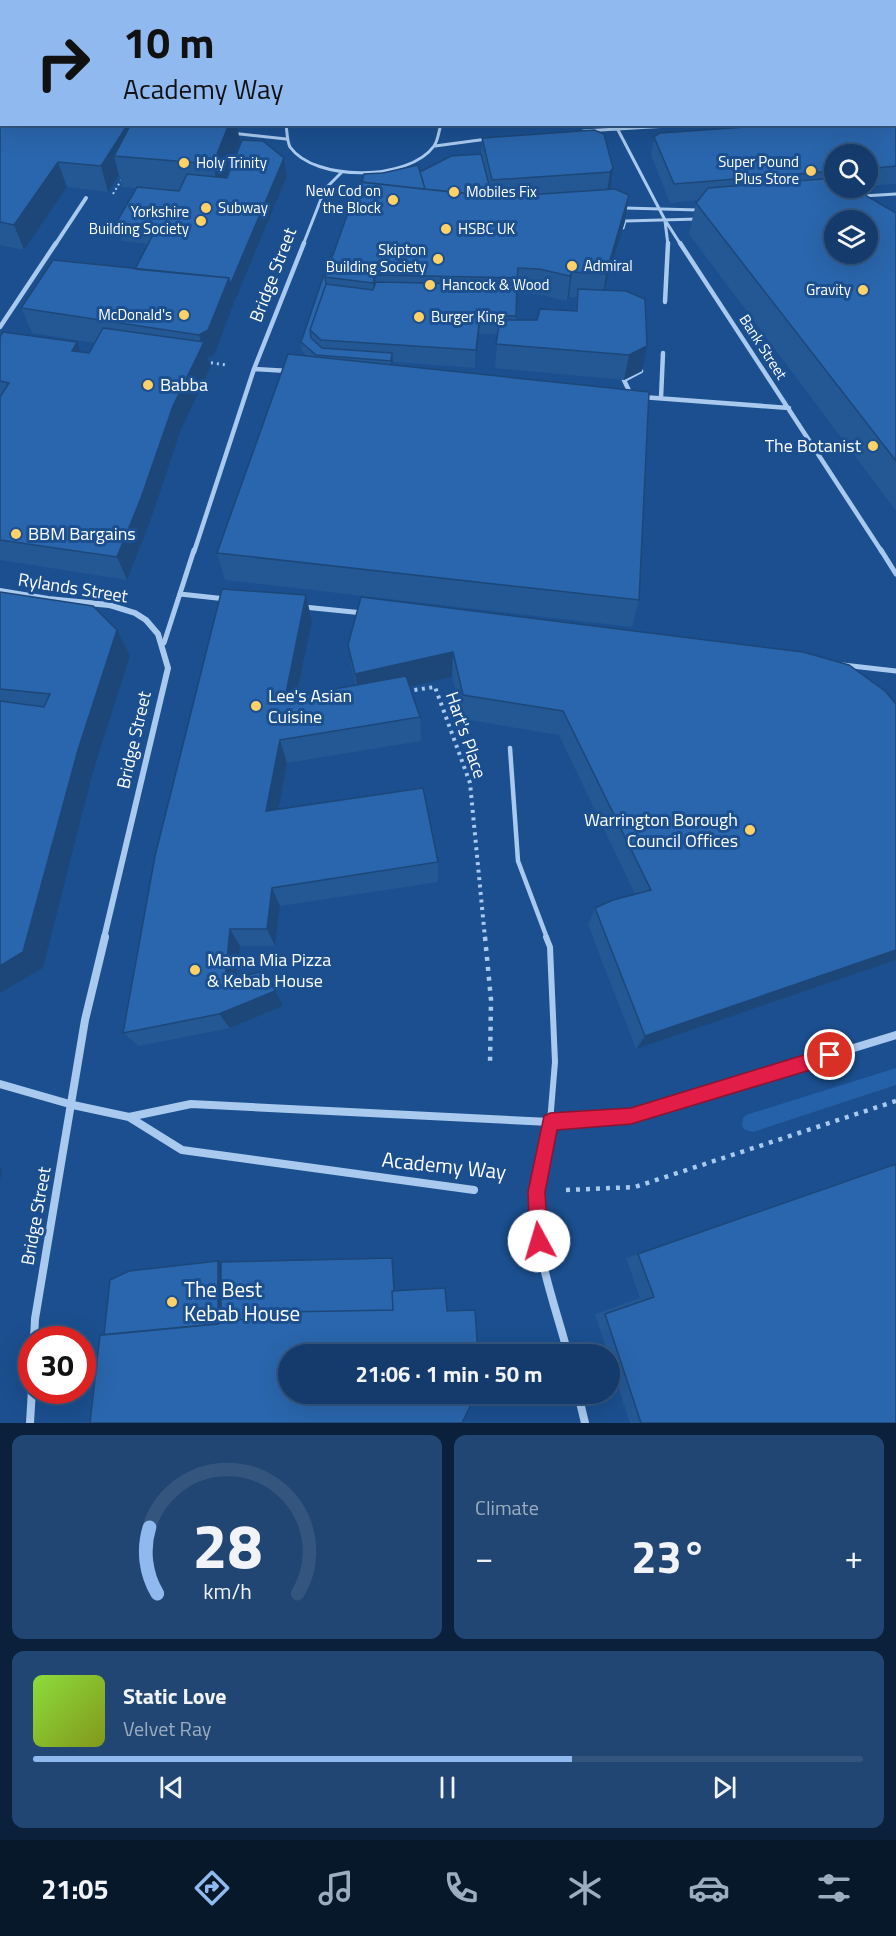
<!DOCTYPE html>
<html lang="en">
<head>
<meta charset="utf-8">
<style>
  body { margin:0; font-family:"Titillium Web",sans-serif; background:#214673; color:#f1f3f6; height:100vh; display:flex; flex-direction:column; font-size:22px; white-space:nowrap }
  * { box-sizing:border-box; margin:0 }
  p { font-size:20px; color:#9dadc1 }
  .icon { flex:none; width:33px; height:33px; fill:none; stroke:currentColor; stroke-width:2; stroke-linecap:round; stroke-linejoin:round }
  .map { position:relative; height:1423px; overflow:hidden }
  .drawer { display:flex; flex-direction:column; gap:12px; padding:12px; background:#0b203b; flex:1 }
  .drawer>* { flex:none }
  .guide { position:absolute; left:0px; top:0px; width:897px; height:126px; box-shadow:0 6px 24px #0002,0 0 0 2px #33557e; background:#90b9f0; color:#111; overflow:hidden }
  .fabs { position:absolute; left:824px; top:144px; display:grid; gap:12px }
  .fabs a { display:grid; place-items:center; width:54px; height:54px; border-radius:50%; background:#143b6b; box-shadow:0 6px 24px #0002,0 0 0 2px #33557e; font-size:30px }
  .speed { position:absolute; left:18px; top:1326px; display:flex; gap:12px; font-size:30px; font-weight:700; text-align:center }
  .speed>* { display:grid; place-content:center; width:78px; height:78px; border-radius:50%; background:#143b6b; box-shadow:0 6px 24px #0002,0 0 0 2px #33557e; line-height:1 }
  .speed .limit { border:9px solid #d22; background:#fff; color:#111 }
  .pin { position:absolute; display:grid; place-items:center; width:51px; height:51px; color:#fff; margin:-26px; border:3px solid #fff; border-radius:50%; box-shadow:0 2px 6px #0007 }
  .me { position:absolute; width:66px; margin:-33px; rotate:354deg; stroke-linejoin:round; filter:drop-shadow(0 0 4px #0008) }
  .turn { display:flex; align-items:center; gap:21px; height:126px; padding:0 24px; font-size:27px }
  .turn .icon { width:78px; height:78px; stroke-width:2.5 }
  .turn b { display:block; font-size:42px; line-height:51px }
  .big { font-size:45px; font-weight:700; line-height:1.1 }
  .drawer .widget { flex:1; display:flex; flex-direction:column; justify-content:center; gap:9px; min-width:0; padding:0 21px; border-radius:12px; background:#214673 }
  .drawer .dial { align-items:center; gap:0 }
  .dial svg { height:156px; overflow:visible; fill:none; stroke:#33557e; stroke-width:7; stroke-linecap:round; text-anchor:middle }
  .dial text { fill:#f1f3f6; stroke:none }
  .song { display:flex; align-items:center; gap:18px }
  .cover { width:72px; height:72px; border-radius:9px; background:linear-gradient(135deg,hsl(90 70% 55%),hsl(70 70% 35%)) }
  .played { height:6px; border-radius:3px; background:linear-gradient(90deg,#90b9f0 65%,#33557e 65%) }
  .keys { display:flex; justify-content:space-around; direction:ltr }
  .heat { display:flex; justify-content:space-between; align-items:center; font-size:33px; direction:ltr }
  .drawer .tiles { flex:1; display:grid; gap:12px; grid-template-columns:1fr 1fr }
  .widget:last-child { grid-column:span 2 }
  .trip { position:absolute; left:278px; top:1344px; width:342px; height:60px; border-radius:30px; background:#143b6b; box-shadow:0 6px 24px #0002,0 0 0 2px #33557e; font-weight:700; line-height:60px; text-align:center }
  .menu { display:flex; height:96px; justify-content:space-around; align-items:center; background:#08182b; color:#9dadc1 }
  .menu .icon { width:42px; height:42px }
  .menu .current { color:#90b9f0 }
  .menu b { font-size:27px; color:#f1f3f6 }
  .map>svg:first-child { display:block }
</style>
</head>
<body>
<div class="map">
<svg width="896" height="1423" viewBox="0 0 896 1423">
  <rect width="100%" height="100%" fill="#1b4f8f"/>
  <!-- green -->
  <path fill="#2461a8" d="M896,1068V1085L753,1132L745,1130L742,1126L743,1118L746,1115Z"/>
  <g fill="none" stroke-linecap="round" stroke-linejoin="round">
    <!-- path-far3 -->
    <path stroke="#a9c9ee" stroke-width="2" stroke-dasharray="2 3" stroke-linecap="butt" d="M113,194L123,177"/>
    <!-- path-far2 -->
    <path stroke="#a9c9ee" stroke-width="3" stroke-dasharray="2 4" stroke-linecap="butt" d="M205,362L227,365"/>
    <!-- path-far1 -->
    <path stroke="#a9c9ee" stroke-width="4" stroke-dasharray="3 4.5" stroke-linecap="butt" d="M407,691L435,687L470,783L485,938"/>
    <!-- path -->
    <path stroke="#a9c9ee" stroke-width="4.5" stroke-dasharray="4 6" stroke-linecap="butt" d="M485,937L491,1000L490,1065
      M566,1190L635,1187L896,1101"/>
    <!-- service-far2 -->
    <path stroke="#a9c9ee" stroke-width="3" d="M863,196L896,194
      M624,208L699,210"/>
    <!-- service-far1 -->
    <path stroke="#a9c9ee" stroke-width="4.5" d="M510,748L518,861L547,938"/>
    <!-- service -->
    <path stroke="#a9c9ee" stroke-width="6" d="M546,937L550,947L555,1062L550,1122"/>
    <!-- pedestrian-far2 -->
    <path stroke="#a9c9ee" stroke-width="3" d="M166,0L177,2
      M264,2L266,0
      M286,124C287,131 287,141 290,147C315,182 409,181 434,146C438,141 439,130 441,124
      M617,128L665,220L681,245
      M583,131L703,124
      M231,133L286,139
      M435,146L487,139
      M665,221L668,245
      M623,228L625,221L698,219
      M303,245L325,189L341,173"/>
    <!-- pedestrian-far1 -->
    <path stroke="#a9c9ee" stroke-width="4.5" d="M680,243L882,552
      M665,302L668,243
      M254,369L289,371
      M631,395L624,380L641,371
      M642,397L789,408
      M661,398L663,353
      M194,552L254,369L304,243"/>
    <!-- pedestrian -->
    <path stroke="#a9c9ee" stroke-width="5" d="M881,550L896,574
      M180,594L226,599
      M304,607L363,613
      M164,643L194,550
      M843,665L896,671"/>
    <!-- minor-far3 -->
    <path stroke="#a9c9ee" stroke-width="4" d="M55,245L86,198"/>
    <!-- minor-far2 -->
    <path stroke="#a9c9ee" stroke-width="4.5" d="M0,327L56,243"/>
    <!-- minor-far1 -->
    <path stroke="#a9c9ee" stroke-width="6" d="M0,591L48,599L109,605L135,613L146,620L158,634L168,668L104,938"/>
    <!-- minor -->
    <path stroke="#a9c9ee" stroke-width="8" d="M0,1084L73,1105L129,1117L182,1150L474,1190
      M129,1117L191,1104L550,1122L631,1116L896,1035
      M550,1122C545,1148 537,1173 536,1200C534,1252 555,1304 568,1354
      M34,1340L35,1319L85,1020L105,937
      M578,1394L585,1423
      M30,1423L32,1389"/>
  </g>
  <!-- wall -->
  <path fill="#245895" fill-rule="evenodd" d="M0,0H148L147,2H2V124L240,142L226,178L284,158L287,176L234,303L214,355L208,358L211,366L181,430L150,522L127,580L0,560V337L89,353L95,343L32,333L21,308L135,269L148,244L122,241L116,223L136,188L122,187L119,175L108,192L67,187L24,250L0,245Z
    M223,0H255L254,2H233Z
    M512,0H596L593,2H510Z
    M896,119V184L867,186V154H834V188L896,213V511L689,234L696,203L698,200L670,203L651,155L654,137Z
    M482,138L613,168L610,189L629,195L625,221L605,290L642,371L624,380L495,368L498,334H479L475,368L393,362L392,365L639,600L632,627L225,580L217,553L308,356L302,351L301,342L333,254L362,182L383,173L420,172L481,154ZM517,293L537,294L567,301L569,297H577L575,311L537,320H516Z
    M0,592L117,630L130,656L93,772L43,968L0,993Z
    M306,595L312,622L297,696L356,685L352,670L348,645L361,597L896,704V960L636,1049L588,925L595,908L635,894L559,735L463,719L452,677L410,686L420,717L421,741L287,763L278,809L438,862V882L280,906L275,946H240L237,977L283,1006L230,1028L139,1046L123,1033Z
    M896,1163V1423H630L609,1358V1354H608L595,1314L640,1298L626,1258Z"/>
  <!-- shaded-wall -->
  <path fill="#1d4779" d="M59,0H77V2H58Z
    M313,0H325V2H311Z
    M421,0H436L435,2H420Z
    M565,0H596L593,2H565Z
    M128,124H144L114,156L119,175L108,192L101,166Z
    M229,124H237L240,142L219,195L213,164Z
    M284,158L287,176L234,303L214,355L208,358L211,366L181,430L150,522L127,580L117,557L173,406L202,346L199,335L229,278Z
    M58,162L67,187L24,250L14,225Z
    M613,168L610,193L606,197L610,172Z
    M629,195L625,221L602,299L606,274Z
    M572,272L569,297L567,301L570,276Z
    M375,275L377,300L375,308L373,283Z
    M480,316L479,334L475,368L476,350Z
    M77,342L86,367L72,351Z
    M647,346L642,371L624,380L629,355Z
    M392,353L393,363L391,370V361Z
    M306,595L312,622L291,722L285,698Z
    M117,630L130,656L93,772L43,968L0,993V966L78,750Z
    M453,652L452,677L359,698L355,674Z
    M280,740L287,763L274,832L266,811Z
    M272,888L280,906L275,946L267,929Z
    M230,929L240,946L235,995L225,980Z
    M896,950V960L636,1049L645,1036Z
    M275,991L283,1006L230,1028L219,1014Z
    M0,1166L2,1170L0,1181Z
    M392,1258L393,1259L396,1310H395Z
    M218,1261L225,1263V1323L218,1324Z"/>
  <!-- building -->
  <path fill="#2a66ad" stroke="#1d4779" stroke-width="1.5" fill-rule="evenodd" d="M0,0H59L58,2H2V64H0Z
    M74,0H124L134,1L73,2Z
    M274,0H313L311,2H273Z
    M333,0H421L420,2H332Z
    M512,0H540L546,2H510Z
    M687,0H774V2H687Z
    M812,0H840L841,2H813Z
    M886,0H896V21V2H887Z
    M0,90H2V124H128L101,166L58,162L14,225L0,222Z
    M896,119V166L867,169V154H834V171L674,184L654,137L660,133L787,124H896Z
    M131,124H229L213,164L114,156Z
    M594,130L604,134L613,168L610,172L492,180L482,138Z
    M242,140L263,141L284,158L230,285L229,278L135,269L157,227L116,223L137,187L179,191L187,174L227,178Z
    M481,154L492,196L425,189L420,172L451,156Z
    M418,165L425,189L362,182L364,174L383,173Z
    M834,178V188H853L896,213V461L696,203L708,188ZM834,220H867V254H834Z
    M359,182L496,197L615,189L629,195L606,274L572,272L570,276L539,269L518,268L517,278L375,275L373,283L325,277Z
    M331,254H333L325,277L326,284L310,330L311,338L322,348L392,353L391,361L316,355L301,342Z
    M53,260L229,278L208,330L199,335L21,308Z
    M376,282L517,285L516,316H480L476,350L321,340L310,330L326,284L373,290Z
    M578,289L626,291L645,299L647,346L629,355L496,344L500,320H537L540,309L577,311Z
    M103,328L204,342L173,406L141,498L117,557L0,540V397L9,383L0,381V337L3,332L77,342L72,351L89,353Z
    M288,354L649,392L639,600L217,553Z
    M222,589L306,595L285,698L406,676L420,717L280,740L266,811L423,788L438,862L272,888L267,929H230L225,980L265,971L275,991L219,1014L123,1033L155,856Z
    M0,592L93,606L117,630L78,750L23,952L0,966V701L44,707L50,694L0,689Z
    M361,597L803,652L849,665L885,691L896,704V950L645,1036L595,908L613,900L651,890L563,711L463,695L453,652L355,674L348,645Z
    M896,1164V1423H641L605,1314L654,1297L638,1254Z
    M392,1258L394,1291H392L393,1310L283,1312L221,1323V1262Z
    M218,1261V1324L104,1335L110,1280L129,1271Z
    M445,1288L447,1311L475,1310L478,1354H288V1394H476L462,1423H90L100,1335L215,1324L283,1312L393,1310L392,1291Z"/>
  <!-- route -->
  <path fill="#e11d48" stroke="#92132f" stroke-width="1.5" d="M830,1047L836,1050L838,1055L836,1061L830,1064L631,1124L557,1130L545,1192L548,1241L545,1247L539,1250L533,1247L530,1241L528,1192L544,1116L550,1113L631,1108Z"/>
  <!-- markers -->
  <g fill="#ffd166" stroke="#1b4f8f" stroke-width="2">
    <circle cx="184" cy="163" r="6"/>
    <circle cx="811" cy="171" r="6"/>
    <circle cx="454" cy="192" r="6"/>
    <circle cx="393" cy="200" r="6"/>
    <circle cx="206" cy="208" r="6"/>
    <circle cx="201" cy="221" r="6"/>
    <circle cx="446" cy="229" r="6"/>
    <circle cx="438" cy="259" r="6"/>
    <circle cx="572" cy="266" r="6"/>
    <circle cx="430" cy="285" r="6"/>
    <circle cx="863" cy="290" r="6"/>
    <circle cx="184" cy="315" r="6"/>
    <circle cx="419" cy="317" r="6"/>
    <circle cx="148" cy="385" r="6"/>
    <circle cx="873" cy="446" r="6"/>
    <circle cx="16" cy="534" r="6"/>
    <circle cx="256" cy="706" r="6"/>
    <circle cx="750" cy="830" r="6"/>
    <circle cx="195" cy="970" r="6"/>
    <circle cx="172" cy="1302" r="6"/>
  </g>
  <g text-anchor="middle" stroke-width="6" stroke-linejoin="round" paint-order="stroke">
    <!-- far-poi labels -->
    <g font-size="15" fill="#fff" stroke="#1b4f8f" text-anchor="start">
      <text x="799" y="167" text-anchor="end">Super Pound<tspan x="799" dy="17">Plus Store</tspan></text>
      <text x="196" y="168">Holy Trinity</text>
      <text x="381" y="196" text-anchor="end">New Cod on<tspan x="381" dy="17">the Block</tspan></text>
      <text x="466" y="197">Mobiles Fix</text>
      <text x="218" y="213">Subway</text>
      <text x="189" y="217" text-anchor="end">Yorkshire<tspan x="189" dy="17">Building Society</tspan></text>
      <text x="458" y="234">HSBC UK</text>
      <text x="426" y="255" text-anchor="end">Skipton<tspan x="426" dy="17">Building Society</tspan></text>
      <text x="584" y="271">Admiral</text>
      <text x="442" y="290">Hancock &amp; Wood</text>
      <text x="851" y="295" text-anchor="end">Gravity</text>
      <text x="172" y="320" text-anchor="end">McDonald's</text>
      <text x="431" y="322">Burger King</text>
    </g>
    <!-- far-street labels -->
    <g font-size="15" fill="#fff" stroke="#1b4f8f">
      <text transform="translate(763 347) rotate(57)" y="5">Bank Street</text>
    </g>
    <!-- street labels -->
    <g font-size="18" fill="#fff" stroke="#1b4f8f">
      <text transform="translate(273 275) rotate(-69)" y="6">Bridge Street</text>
      <text transform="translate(73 588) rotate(9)" y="6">Rylands Street</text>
      <text transform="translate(466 735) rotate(71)" y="6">Hart's Place</text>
      <text transform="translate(134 740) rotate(-77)" y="6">Bridge Street</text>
      <text transform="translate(36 1216) rotate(-80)" y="6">Bridge Street</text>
    </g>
    <!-- poi labels -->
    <g font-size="18" fill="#fff" stroke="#1b4f8f" text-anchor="start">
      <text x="160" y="391">Babba</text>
      <text x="861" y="452" text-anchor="end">The Botanist</text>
      <text x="28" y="540">BBM Bargains</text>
      <text x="268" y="702">Lee's Asian<tspan x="268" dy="21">Cuisine</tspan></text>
      <text x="738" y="826" text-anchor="end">Warrington Borough<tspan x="738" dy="21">Council Offices</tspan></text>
      <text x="207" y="966">Mama Mia Pizza<tspan x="207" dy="21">&amp; Kebab House</tspan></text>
    </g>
    <!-- near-street labels -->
    <g font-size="21" fill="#fff" stroke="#1b4f8f">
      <text transform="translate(444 1166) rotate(6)" y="7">Academy Way</text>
    </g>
    <!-- near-poi labels -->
    <g font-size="21" fill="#fff" stroke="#1b4f8f" text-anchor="start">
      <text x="184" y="1297">The Best<tspan x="184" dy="24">Kebab House</tspan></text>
    </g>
  </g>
</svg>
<div class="fabs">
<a><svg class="icon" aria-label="search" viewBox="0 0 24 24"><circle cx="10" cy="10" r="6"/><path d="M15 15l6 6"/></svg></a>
<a><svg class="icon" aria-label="layers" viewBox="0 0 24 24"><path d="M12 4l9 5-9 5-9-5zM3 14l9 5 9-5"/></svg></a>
</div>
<div class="speed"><div class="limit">30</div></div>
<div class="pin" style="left:830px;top:1055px;background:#d93025"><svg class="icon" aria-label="arrive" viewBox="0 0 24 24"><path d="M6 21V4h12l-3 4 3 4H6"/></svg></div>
<svg class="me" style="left:539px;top:1241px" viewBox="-20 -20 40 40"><circle r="19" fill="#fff"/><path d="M0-13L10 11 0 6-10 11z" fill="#e11d48"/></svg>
<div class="trip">21:06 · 1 min · 50 m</div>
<div class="guide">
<div class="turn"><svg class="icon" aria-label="right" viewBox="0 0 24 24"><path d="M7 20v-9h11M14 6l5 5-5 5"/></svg><div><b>10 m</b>Academy Way</div></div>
</div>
</div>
<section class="drawer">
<div class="tiles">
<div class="widget dial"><svg viewBox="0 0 100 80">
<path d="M14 69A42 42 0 1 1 86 69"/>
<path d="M14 69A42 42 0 0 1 10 35" stroke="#90b9f0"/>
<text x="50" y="56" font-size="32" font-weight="700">28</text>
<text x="50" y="72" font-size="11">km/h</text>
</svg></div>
<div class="widget"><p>Climate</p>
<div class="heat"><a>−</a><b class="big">23°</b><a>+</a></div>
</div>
<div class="widget">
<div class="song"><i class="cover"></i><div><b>Static Love</b><p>Velvet Ray</p></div></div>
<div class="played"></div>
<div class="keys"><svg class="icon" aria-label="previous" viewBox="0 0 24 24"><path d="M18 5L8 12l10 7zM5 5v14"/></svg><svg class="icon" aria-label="pause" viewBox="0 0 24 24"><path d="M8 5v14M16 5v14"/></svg><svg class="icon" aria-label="next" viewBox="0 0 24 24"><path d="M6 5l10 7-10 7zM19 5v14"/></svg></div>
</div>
</div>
</section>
<nav class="menu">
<b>21:05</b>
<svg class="icon current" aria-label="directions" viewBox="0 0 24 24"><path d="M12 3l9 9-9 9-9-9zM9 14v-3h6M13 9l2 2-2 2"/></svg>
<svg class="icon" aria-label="music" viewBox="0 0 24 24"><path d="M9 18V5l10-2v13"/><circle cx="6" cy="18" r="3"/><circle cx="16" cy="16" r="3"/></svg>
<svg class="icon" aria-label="phone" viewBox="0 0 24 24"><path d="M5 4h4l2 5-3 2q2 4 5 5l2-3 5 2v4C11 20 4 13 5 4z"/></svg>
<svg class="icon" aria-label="climate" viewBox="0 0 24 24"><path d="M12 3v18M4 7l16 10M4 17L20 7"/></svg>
<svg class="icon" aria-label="car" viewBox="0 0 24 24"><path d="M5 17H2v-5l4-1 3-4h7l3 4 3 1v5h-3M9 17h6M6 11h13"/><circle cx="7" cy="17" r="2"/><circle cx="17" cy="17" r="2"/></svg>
<svg class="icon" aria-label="filters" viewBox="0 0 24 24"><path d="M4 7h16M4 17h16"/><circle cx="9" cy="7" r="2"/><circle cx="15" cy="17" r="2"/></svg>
</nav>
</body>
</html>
